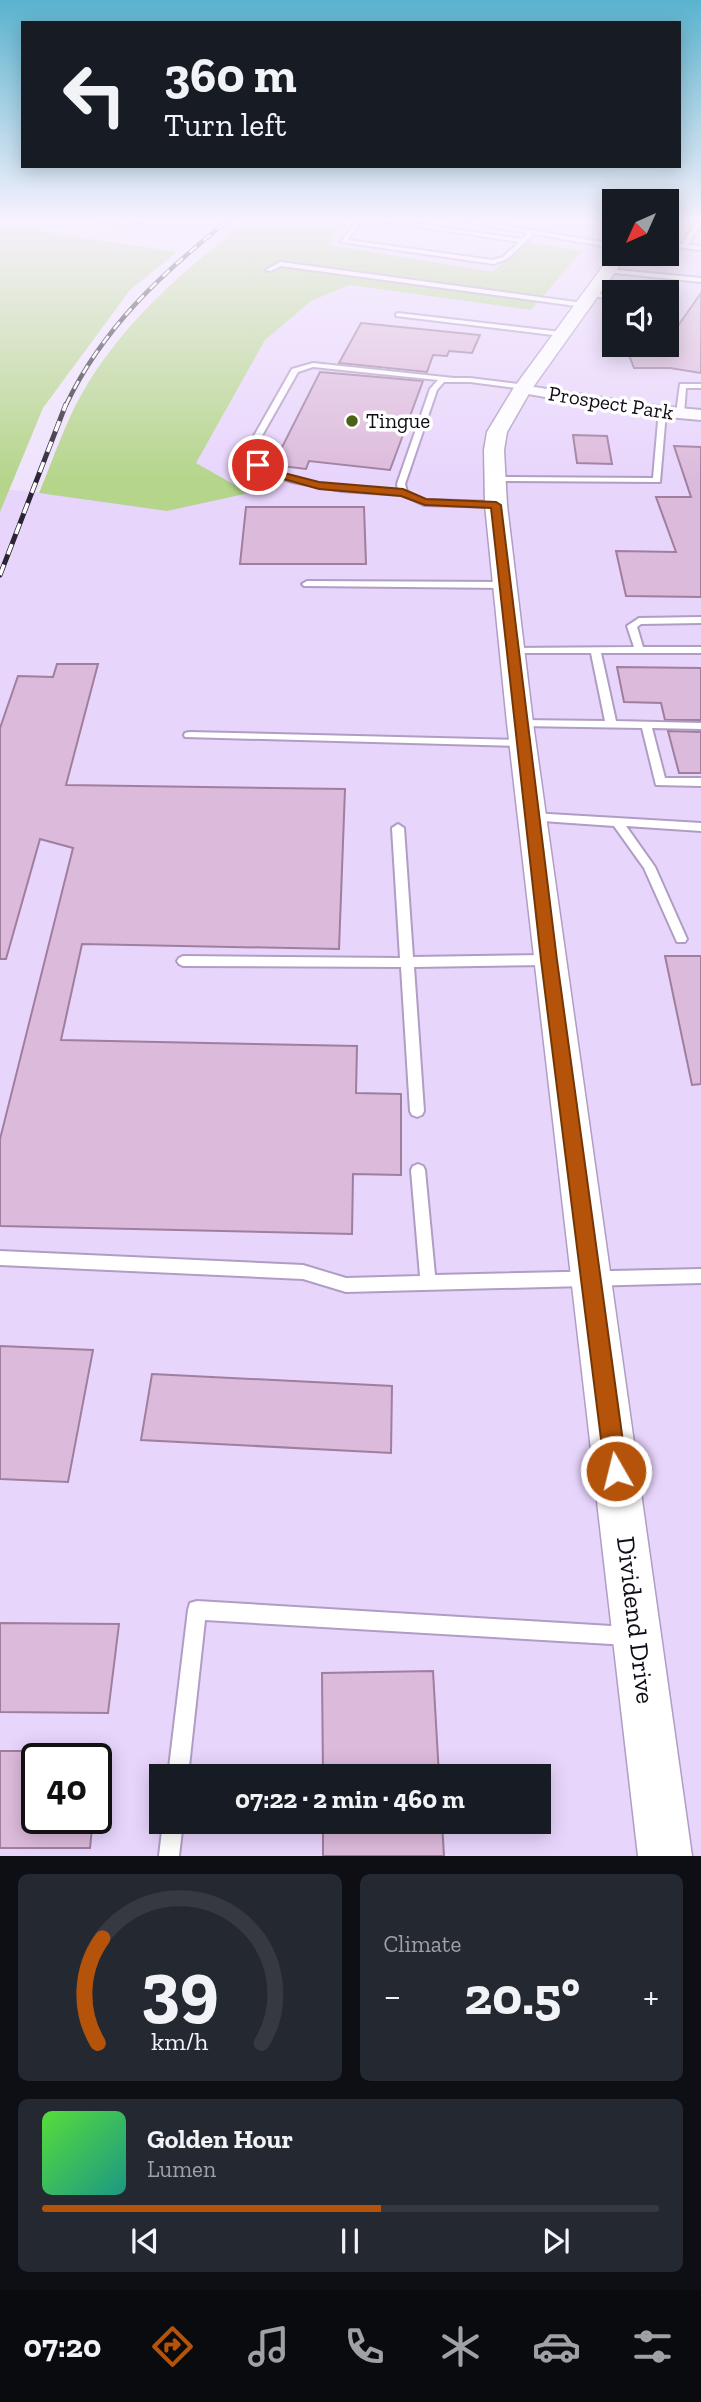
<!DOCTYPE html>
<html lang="en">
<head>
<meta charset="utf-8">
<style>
  body { margin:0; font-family:"Zilla Slab",serif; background:#242831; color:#f1f3f6; height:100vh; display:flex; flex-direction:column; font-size:26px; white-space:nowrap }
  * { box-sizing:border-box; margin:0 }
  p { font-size:23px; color:#9ea1a6 }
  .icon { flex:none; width:38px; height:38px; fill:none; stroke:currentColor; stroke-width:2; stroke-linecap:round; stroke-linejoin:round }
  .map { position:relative; height:1856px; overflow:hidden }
  .sheet { display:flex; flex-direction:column; gap:18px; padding:18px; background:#0d0f14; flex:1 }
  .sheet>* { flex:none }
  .banner { position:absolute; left:21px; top:21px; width:660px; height:147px; border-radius:0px; box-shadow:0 4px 18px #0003; background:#171b24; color:#f1f3f6; overflow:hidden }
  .needle { width:46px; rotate:225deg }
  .tools { position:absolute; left:602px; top:189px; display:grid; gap:14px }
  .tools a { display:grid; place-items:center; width:77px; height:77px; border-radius:0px; background:#171b24; box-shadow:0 4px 18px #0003; font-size:35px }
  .speed { position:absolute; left:21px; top:1743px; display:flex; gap:14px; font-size:35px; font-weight:700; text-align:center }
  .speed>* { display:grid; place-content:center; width:91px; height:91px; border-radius:50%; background:#171b24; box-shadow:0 4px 18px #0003; line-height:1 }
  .speed .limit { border:4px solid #111; border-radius:10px; background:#fff; color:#111 }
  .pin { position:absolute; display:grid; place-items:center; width:60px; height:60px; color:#fff; margin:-30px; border:4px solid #fff; border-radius:50%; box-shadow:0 2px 7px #0007 }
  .me { position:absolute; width:77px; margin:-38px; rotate:352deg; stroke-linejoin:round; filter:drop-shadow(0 0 5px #0008) }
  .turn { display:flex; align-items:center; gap:24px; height:147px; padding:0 28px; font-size:32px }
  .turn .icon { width:91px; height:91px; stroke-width:2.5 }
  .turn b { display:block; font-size:49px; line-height:60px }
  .big { font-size:52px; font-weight:800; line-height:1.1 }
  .sheet .tile { flex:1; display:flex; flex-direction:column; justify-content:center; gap:10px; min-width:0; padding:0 24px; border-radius:10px; background:#242831 }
  .sheet .dial { align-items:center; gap:0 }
  .dial svg { height:182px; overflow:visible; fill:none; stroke:#363941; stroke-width:7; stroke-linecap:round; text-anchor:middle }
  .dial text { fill:#f1f3f6; stroke:none }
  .song { display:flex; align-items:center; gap:21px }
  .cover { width:84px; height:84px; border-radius:10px; background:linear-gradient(135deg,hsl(110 70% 55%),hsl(170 70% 35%)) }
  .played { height:7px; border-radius:4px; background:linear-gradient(90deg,#b45309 55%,#363941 55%) }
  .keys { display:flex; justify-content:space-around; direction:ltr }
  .heat { display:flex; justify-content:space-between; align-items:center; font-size:38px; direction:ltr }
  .sheet .tiles { flex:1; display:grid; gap:18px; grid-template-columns:1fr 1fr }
  .tile:last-child { grid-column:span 2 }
  .trip { position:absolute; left:149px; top:1764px; width:402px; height:70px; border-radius:0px; background:#171b24; box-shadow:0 4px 18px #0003; font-weight:800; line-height:70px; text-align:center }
  .tab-bar { display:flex; height:112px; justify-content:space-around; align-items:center; background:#090b0e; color:#9ea1a6 }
  .tab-bar .icon { width:49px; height:49px }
  .tab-bar .on { color:#b45309 }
  .tab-bar b { font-size:32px; color:#f1f3f6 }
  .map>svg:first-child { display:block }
</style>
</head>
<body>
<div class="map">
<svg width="701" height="1856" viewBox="0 0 701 1856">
  <rect width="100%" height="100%" fill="#efe3fc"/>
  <!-- built -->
  <path fill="#e8d5fc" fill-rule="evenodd" d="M19,219H614V254H667V219H701V1856H0V489L170,504L292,252ZM614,292H667V345H614ZM37,1759H96V1818H37ZM161,1776H539V1822H161Z"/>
  <!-- green -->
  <path fill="#b5d58b" d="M250,219H348L328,245L492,272L528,242L582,251L531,310L349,285L311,301L265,340L196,463L249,493L167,511L39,493C53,460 65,422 84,390C125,320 186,268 250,219Z
    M0,225L177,252L130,290L43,408L0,512Z"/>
  <!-- building -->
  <path fill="#dcbadb" stroke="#9f7e9e" stroke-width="2" d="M701,293V373L670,368H634L625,345H667V328L675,330Z
    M361,323L480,335L472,353L449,351L447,356L433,355L427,372L339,363Z
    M320,372L423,381L390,470L309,461L306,469L273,465Z
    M573,435L607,436L612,464L577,463Z
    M674,446L701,447V597L626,596L616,551L676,552L656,497H691Z
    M246,507H364L366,564H240Z
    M57,664H98L66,785L345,789L339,949L82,944L61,1040L357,1046L356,1093L401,1094V1175L353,1174L352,1234L0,1226V1139L73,848L40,839L6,959H0V728L18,676L53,677Z
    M617,667L701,668V720H665L661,703L624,702Z
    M668,731L701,732V773H679Z
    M665,956H701V1084L692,1085Z
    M0,1346L93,1350L68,1482L0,1479Z
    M152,1374L392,1386L391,1453L141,1440Z
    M0,1623L119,1624L108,1713L0,1712Z
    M433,1671L439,1776H323L322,1673Z
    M0,1751H37V1818H93L90,1848H0Z
    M323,1822H442L444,1856H323Z"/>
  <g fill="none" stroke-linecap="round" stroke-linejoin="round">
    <!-- service casing -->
    <g stroke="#b09dc4" stroke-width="4">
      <path id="service" d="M96,219H111L143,225L140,227Z
        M358,219H364L347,240L493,260L503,257L519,242L367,219H382L522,239L528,233L450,219H464L614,244V248L534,234L507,259L494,264L341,242Z
        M698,219H701V224L688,245L701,246V250L667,246V242L682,244Z
        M280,262L583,303L586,305L583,307L281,266L271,271L266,270Z
        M607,269L701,278V282L605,272Z
        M591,292L614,296V300L589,295V293Z
        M398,313L561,332L564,334L561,336L396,316V314Z
        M313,363L454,378H470L527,385V389H524L470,382H444L437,390L405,484L407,492L425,500L496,502L500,505L499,507L424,505L402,495L342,491L292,482L269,474L254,463L247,448L292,369ZM313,367L438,380L430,389L397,484L398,490C360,487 293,488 263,462C259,459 257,453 255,448L298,372Z
        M680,384H701V388H686L684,414L680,416L676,414Z
        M659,410L666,412L660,482L495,481L491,479L495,477L653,478Z
        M307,581L505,582L510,585L505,588L304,586L302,584Z
        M701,617V623L641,624L637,627L643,647H701V653H601L616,721L701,723V729L652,728L665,778H701V786L656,785L642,728L520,726L515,723L520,720L605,721L591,653H513L510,652V648L634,647L627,626L639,618Z
        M189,732L523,740L528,743L523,746L185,737L184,735L185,733Z
        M532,813L701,823V831L626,826L655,867L687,939L685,942H677L644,868L614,826L528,820L526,817Z
        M398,824L404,828L413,957L549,955L553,957L555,960L553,963L549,965L414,967L424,1111L422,1115L417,1117L412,1115L410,1111L401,967L183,966L179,964L177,961L179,958L183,956L400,958L392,828Z
        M418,1164L423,1166L425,1170L435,1275L701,1269V1283L346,1292L303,1279L0,1265V1251L303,1265L346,1278L420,1276L411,1170L413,1166Z
        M197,1601L628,1627L635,1629L637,1636L635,1643L628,1645L205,1620L188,1776H168L188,1610L190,1603Z
        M163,1822H183L179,1856H159Z"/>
    </g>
    <!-- minor casing -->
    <g stroke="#b09dc4" stroke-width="4">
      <path id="minor" d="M522,385L646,405L701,410V420L646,415L517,392L515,389Z"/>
    </g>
    <!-- tertiary casing -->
    <g stroke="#b09dc4" stroke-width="3">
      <path id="tertiary" d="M614,251V254H628L531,390L507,432L504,450L507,505L533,723L692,1856H638L507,723L485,505L484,450L487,432L513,389Z"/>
    </g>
    <!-- service -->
    <use href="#service" fill="#fff" fill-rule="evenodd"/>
    <!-- minor -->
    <use href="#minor" fill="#fff" fill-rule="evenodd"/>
    <!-- tertiary -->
    <use href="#tertiary" fill="#fff" fill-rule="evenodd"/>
    <!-- rail-far1 casing -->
    <g stroke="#2b2432" stroke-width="4.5">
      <path id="rail-far1" d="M66,405C103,327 163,272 230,219"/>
    </g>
    <!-- rail casing -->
    <g stroke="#2b2432" stroke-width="5">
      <path id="rail" d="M0,575L66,404"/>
    </g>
    <!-- rail-far1 -->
    <use href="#rail-far1" stroke="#fff" stroke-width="2.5" stroke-dasharray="9" stroke-linecap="butt"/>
    <!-- rail -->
    <use href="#rail" stroke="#fff" stroke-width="3.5" stroke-dasharray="11" stroke-linecap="butt"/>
  </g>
  <!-- sky -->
  <linearGradient id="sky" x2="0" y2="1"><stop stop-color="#5ab3ce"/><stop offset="0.46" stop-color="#f8f2fe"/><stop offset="1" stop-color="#f8f2fe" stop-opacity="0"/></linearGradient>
  <rect width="701" height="479" fill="url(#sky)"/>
  <!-- route -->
  <path fill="#b45309" stroke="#753606" stroke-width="2" d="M258,461L280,472L319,482L403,489L426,499L496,502L501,505L557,960L627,1471L624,1479L616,1483L608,1479L605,1471L541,960L491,508L425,505L401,496L319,489L273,476L254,467V462Z"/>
  <!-- markers -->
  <circle fill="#496416" stroke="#fff" stroke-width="2.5" cx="352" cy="421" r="7"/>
  <g text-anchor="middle" stroke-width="7" stroke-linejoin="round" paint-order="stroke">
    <!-- far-street labels -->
    <g font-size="21" fill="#120b18" stroke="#fff">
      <text transform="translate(611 403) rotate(9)" y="7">Prospect Park</text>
    </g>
    <!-- far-poi labels -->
    <g font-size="21" fill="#120b18" stroke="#fff" text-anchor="start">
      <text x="366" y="428">Tingue</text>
    </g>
    <!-- street labels -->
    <g font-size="26" fill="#120b18" stroke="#fff">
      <text transform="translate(636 1620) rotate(83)" y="9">Dividend Drive</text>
    </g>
  </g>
</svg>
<div class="tools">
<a><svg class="needle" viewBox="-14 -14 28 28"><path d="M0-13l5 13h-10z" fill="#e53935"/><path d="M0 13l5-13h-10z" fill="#9ea1a6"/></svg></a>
<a><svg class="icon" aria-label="sound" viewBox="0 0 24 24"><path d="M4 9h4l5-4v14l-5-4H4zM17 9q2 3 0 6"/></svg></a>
</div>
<div class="speed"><div class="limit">40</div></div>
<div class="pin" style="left:258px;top:465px;background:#d93025"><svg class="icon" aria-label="arrive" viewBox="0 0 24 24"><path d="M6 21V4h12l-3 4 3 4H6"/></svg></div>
<svg class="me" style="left:616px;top:1471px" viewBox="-20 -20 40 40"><circle r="17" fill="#b45309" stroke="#fff" stroke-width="3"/><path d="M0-11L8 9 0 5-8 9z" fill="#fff"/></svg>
<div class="trip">07:22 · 2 min · 460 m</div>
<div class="banner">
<div class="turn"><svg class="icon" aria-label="left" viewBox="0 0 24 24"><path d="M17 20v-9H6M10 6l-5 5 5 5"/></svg><div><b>360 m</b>Turn left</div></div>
</div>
</div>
<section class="sheet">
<div class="tiles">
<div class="tile dial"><svg viewBox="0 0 100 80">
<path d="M14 69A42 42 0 1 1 86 69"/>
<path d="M14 69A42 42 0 0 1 16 23" stroke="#b45309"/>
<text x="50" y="56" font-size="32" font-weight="700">39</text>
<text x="50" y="72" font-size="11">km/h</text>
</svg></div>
<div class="tile"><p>Climate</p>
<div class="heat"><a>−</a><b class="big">20.5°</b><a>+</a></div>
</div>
<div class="tile">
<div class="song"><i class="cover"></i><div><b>Golden Hour</b><p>Lumen</p></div></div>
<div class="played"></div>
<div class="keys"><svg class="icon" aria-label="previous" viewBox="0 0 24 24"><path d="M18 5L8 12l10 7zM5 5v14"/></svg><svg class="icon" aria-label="pause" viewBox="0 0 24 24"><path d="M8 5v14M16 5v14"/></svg><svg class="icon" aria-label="next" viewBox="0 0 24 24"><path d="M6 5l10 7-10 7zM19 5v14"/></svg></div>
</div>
</div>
</section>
<nav class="tab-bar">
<b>07:20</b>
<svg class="icon on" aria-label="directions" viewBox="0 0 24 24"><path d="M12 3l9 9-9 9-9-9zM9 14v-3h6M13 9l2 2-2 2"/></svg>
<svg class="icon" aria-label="music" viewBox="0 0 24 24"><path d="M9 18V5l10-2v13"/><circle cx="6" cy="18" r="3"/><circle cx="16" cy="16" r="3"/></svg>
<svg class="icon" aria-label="phone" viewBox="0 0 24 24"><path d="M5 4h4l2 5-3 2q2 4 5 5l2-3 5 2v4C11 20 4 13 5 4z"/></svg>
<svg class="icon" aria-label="climate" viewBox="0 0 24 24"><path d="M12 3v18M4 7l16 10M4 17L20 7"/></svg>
<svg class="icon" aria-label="car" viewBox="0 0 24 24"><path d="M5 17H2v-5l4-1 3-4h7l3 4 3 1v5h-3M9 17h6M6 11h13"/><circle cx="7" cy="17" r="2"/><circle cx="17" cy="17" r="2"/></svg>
<svg class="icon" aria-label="filters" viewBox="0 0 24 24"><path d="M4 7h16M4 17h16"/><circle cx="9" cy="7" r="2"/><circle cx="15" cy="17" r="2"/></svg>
</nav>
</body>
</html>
